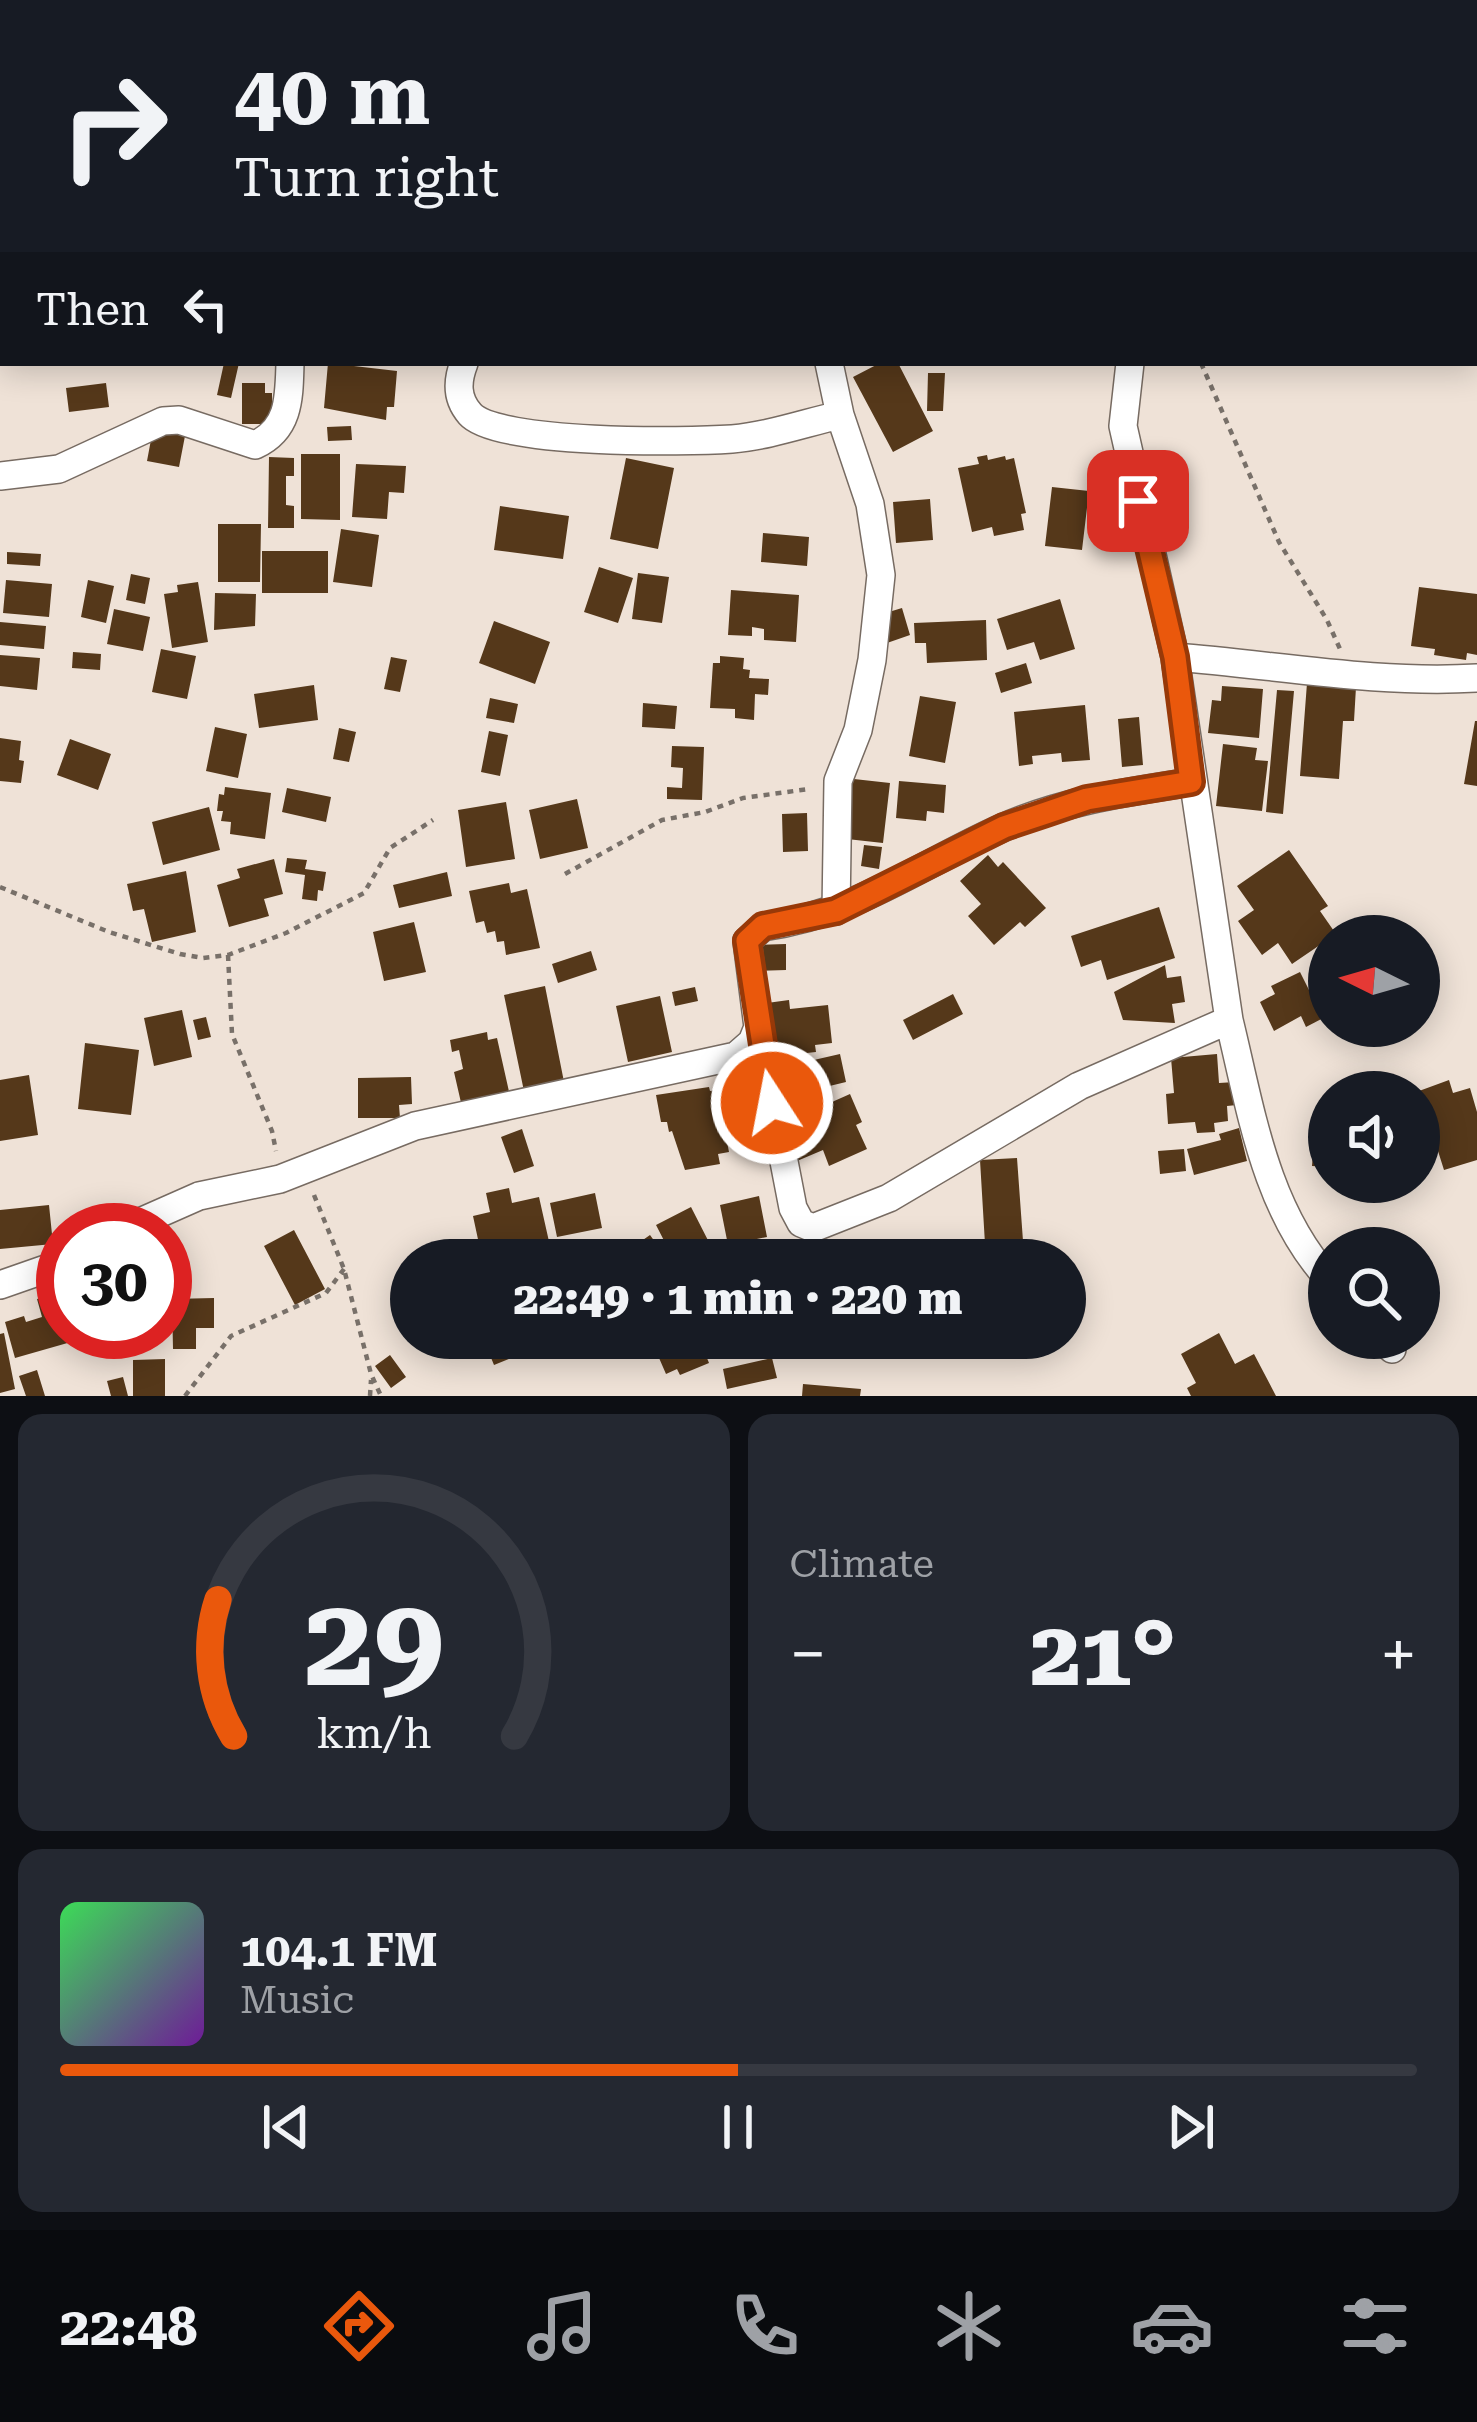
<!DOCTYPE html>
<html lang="en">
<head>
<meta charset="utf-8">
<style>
  body { margin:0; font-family:"Roboto Serif",serif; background:#242831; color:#f1f3f6; height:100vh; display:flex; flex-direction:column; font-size:45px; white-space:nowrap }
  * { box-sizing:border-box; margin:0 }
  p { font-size:39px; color:#9ea1a6 }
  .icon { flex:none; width:66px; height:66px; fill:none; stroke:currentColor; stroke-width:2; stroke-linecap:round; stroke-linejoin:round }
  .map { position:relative; height:1396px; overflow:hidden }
  .side { display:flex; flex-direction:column; gap:18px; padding:18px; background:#0d0f14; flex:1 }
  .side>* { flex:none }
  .hud { position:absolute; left:0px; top:0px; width:1479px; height:366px; box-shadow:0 6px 30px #0003; background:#171b24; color:#f1f3f6; overflow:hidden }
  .needle { width:78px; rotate:275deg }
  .tools { position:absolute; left:1308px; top:915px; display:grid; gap:24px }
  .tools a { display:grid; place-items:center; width:132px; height:132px; border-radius:50%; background:#171b24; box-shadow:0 6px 30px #0003; font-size:60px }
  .speed { position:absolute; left:36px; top:1203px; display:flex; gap:24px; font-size:60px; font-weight:700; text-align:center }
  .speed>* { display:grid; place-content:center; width:156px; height:156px; border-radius:50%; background:#171b24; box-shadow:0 6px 30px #0003; line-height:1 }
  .speed .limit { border:18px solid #d22; background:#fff; color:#111 }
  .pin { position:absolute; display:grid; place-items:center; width:102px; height:102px; color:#fff; margin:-51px; border-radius:24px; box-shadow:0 6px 18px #0006 }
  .me { position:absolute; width:132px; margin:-66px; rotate:349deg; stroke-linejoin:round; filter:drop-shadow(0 0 9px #0008) }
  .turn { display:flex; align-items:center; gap:42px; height:252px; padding:0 36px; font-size:54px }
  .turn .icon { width:156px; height:156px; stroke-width:2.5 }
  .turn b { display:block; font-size:84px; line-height:102px }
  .then { display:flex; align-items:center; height:114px; padding:0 36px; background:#0003; gap:24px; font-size:45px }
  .big { font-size:90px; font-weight:800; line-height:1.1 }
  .side .tile { flex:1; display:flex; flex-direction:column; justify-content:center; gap:18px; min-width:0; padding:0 42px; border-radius:24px; background:#242831 }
  .side .dial { align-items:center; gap:0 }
  .dial svg { height:312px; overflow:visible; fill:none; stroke:#363941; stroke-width:7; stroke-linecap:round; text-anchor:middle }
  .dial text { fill:#f1f3f6; stroke:none }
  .song { display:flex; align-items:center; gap:36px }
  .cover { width:144px; height:144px; border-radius:18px; background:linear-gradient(135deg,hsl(130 70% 55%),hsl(280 70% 35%)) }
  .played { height:12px; border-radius:6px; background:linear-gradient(90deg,#ea580c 50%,#363941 50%) }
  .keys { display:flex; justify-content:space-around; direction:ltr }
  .heat { display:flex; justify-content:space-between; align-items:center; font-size:66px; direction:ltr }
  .side .tiles { flex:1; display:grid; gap:18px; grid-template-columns:1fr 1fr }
  .tile:last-child { grid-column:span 2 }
  .trip { position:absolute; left:390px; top:1239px; width:696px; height:120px; border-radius:60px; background:#171b24; box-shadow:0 6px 30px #0003; font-weight:800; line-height:120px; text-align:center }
  .tabs { display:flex; height:192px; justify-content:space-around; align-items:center; background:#090b0e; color:#9ea1a6 }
  .tabs .icon { width:84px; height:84px }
  .tabs .selected { color:#ea580c }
  .tabs b { font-size:54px; color:#f1f3f6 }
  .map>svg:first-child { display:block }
</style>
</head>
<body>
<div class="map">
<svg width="1477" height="1396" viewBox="0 0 1477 1396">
  <rect width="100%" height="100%" fill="#efe2d7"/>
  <!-- building -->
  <path fill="#55381a" d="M224,363H239L231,398L217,395Z
    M328,363L397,371L394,407H387L386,420L324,408Z
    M880,363H898L933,431L893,452L853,377Z
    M928,373H945L943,411H927Z
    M106,383L109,407L69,412L66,388Z
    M242,383H265V393H272V424H242Z
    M351,426L352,440L328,441L327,427Z
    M153,429L185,436L179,467L147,461Z
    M301,454H340V520L301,519Z
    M987,455L988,460L1005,456L1006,460L1014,458L1026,513L1021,514L1024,530L994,536L992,527L972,532L958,468L979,464L977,457Z
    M269,457L294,458V476H286V505L294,506V528H268Z
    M626,458L674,468L658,549L610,539Z
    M356,464L406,466L404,493L389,492L387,519L352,517Z
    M1052,487L1089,491L1082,550L1045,546Z
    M930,499L933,540L896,543L893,502Z
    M500,506L569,516L563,559L494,550Z
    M218,524H261L260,582H218Z
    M341,529L379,535L372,587L333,582Z
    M763,533L809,537L807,566L761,562Z
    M262,551H328V593H262Z
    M7,552L41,554L40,566L7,564Z
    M599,567L633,578L618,623L584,612Z
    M638,573L669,577L662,623L632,619Z
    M131,574L150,578L145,604L126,600Z
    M6,580L52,584L49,617L3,613Z
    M88,580L114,586L106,623L81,617Z
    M198,582L208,642L172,648L164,594L178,592L177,585Z
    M1419,587L1477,594V655L1467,653L1466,660L1434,655L1435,649L1411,646Z
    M731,590L799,595L796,642L764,640V629L752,627V636L728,635Z
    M215,593L256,594L255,626L214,630Z
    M1060,599L1075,649L1040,660L1034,642L1007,650L997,619Z
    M902,608L910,635L887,643L879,615Z
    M114,609L150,617L143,651L107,644Z
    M986,620L987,660L927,663L926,643H915L914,623Z
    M494,621L550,642L535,684L479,663Z
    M0,622L46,626L44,649L0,645Z
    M161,649L196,656L187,699L152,692Z
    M73,652L101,654L100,670L72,668Z
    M0,655L40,658L37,690L0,686Z
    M720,656L744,658L743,669L750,670L749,678L769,679L768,695L755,694L754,720L735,718V709L710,708L713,663H720Z
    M391,657L407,660L400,692L384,689Z
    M1026,663L1032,683L1001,693L995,673Z
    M1307,683L1356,687L1354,721H1343L1339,779L1300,776Z
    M314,685L318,720L259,728L254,694Z
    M1222,686L1263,689L1259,738L1208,733L1212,700L1221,701Z
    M1277,690L1294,691L1283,814L1266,812Z
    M920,696L956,702L945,763L909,756Z
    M490,698L518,704L514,723L486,718Z
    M643,703L677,706L675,729L642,727Z
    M1085,705L1090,760L1062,762L1061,753L1032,756L1033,764L1019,766L1014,712Z
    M1139,717L1143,765L1122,767L1118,719Z
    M1475,721H1477V786L1464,784Z
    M215,727L247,734L238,778L206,771Z
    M339,728L356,732L349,762L333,759Z
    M489,731L508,735L500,776L481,772Z
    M0,738L21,741L19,760L24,761L21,783L0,781Z
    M70,739L111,754L98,790L57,775Z
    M1223,744L1257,748L1255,760L1268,761L1262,811L1216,806Z
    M672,746L704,747L702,800L667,799V787L682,788L683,768L671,767Z
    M845,778L890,783L883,843L838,838Z
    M899,781L946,785L944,813L927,811L926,821L896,818Z
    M225,787L271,793L265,839L230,834L231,822L221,821L223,811H217L219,794L224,795Z
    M287,788L331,797L326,822L282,812Z
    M577,799L588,848L540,859L529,810Z
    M506,802L515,859L466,867L458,810Z
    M209,807L220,850L163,865L152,822Z
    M807,813L808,851L783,852L782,814Z
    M864,845L882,847L879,869L861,866Z
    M1289,850L1328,906L1320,911L1336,934L1292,964L1278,943L1262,955L1238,921L1254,910L1237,886Z
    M988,855L998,867L1003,862L1046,908L1025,927L1020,922L994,945L968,916L981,904L960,881Z
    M287,858L307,860L305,869L326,872L323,891L318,890L317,901L302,899L305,875L285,872Z
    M274,859L283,894L264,899L269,916L229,927L217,885L240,878L237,869Z
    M186,871L196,932L152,942L144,909L133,911L127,884Z
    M447,872L452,896L399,908L393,885Z
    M509,883L511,893L527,889L540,948L506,955L504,941L497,942L495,931L487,933L484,921L476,923L469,891Z
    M1159,907L1175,958L1107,980L1101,960L1081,967L1071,936Z
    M414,922L426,972L384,981L373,932Z
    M786,944V970L753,971V945Z
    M591,951L597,970L558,983L552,964Z
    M1165,965L1167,978L1181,976L1185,1002L1172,1004L1175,1023L1123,1020L1114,992Z
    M1300,972L1309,990L1322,984L1329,997V1015L1306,1027L1301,1016L1274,1031L1260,1002L1275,994L1271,986Z
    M545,986L565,1087L525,1096L504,995Z
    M695,987L698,1001L675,1006L672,992Z
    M953,994L963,1014L913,1040L903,1020Z
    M660,996L672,1052L628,1062L616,1006Z
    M789,1000L790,1009L828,1005L832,1043L815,1045L816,1052L797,1054L796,1047L773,1050L767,1003Z
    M182,1010L192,1057L154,1066L144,1018Z
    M206,1017L211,1037L198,1040L193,1020Z
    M487,1032L488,1040L497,1038L510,1096L462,1107L454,1072L463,1069L459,1050L452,1052L450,1040Z
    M85,1043L139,1050L131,1115L78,1109Z
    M840,1054L846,1082L776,1099L770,1070Z
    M1217,1054L1219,1083L1235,1082L1237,1105L1227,1106L1228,1121L1214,1123L1215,1132L1197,1133L1195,1122L1168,1124L1166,1094L1174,1093L1171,1058Z
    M29,1075L38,1135L0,1141V1080Z
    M411,1077L412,1104L399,1105L400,1118H358V1078Z
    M1449,1080L1453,1093L1470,1088L1477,1112V1160L1444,1170L1419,1091Z
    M709,1087L710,1091L717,1090L719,1100L726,1098L731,1125L724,1126L729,1152L718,1154L720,1164L685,1170L672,1131L669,1132L667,1122H661L656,1095Z
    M850,1094L862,1122L856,1125L867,1149L829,1166L823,1150L797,1161L787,1122Z
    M1326,1127H1329V1167L1312,1166L1314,1140H1325Z
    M1239,1128L1247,1161L1194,1175L1187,1149L1221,1140L1219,1134Z
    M522,1129L534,1166L514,1173L501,1137Z
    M1184,1149L1186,1171L1160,1174L1158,1151Z
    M1017,1158L1023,1241L985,1244L980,1160Z
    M509,1188L512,1203L539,1197L550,1246L491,1259L487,1242L479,1244L473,1216L490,1212L486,1193Z
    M595,1193L602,1228L557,1237L550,1203Z
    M759,1196L767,1237L728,1245L720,1205Z
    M49,1205L53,1244L0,1249V1210Z
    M691,1207L716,1256L708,1260H674L656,1225Z
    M294,1230L325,1289L295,1305L264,1246Z
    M650,1235L668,1260H638L630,1249Z
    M964,1239L966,1260H913L911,1245Z
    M835,1242L838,1251L846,1248L850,1260H791L790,1255Z
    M63,1291V1332H76L78,1340L15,1358L5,1322L24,1316L26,1322L42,1317L37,1299Z
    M214,1298V1328H196V1349H173L172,1299Z
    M4,1333L15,1389L0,1393V1334Z
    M1219,1333L1235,1364L1254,1354L1276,1396H1191L1187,1388L1196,1383L1181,1354Z
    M483,1338H546L548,1343L494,1365Z
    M643,1338H699L709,1363L680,1375L677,1369L666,1374L656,1351L649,1354Z
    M732,1338H756L757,1345L734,1350Z
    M809,1338H858L860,1345L815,1358Z
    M390,1355L406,1377L391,1388L375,1366Z
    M772,1358L777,1378L727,1389L723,1369Z
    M165,1359V1396H133V1360Z
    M37,1370L45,1396H26L19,1376Z
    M123,1377L128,1396H111L107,1381Z
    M803,1384L861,1389L860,1396H802Z"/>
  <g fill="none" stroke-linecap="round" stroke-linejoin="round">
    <!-- minor casing -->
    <g stroke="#776b62" stroke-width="30">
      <path id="minor" d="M543,0L546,3
        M1135,0V3
        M928,3L936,0
        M464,363C457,381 456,398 470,414C497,445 687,442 732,439C768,436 805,423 840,415
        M829,363L840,415L870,504L881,575L872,660L858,730L838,781L836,911
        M0,476L59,469L163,421L179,420L255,445C290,429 289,397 290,363
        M1175,657C1276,665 1376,684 1477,678
        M1229,1020C1251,1110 1265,1209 1329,1279
        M758,1027L793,1208L801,1223L813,1228L889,1198L1079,1086L1229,1020L1175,657L1123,426L1130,363
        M122,1230L199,1196L280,1179L415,1126L736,1056L752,1042L758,1027L747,941L763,927C859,913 917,866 1002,828C1062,801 1127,792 1191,782
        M0,1285L63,1263
        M1382,1338L1392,1349"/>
    </g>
    <!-- secondary casing -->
    <g stroke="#776b62" stroke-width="42">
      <path id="secondary" d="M41,3L43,0
        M0,62L3,58"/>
    </g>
    <!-- path -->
    <path stroke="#787069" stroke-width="4.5" stroke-dasharray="6 6" stroke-linecap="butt" d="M622,3L624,0
      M1201,363L1279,542L1327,620L1340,649
      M565,874L662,820L705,812L743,798L809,789
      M0,887L109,932L180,954L203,958L228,955L286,933L364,893L390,848L433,820
      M228,955L232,1034L272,1131L276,1151
      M314,1195L344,1269L371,1374L381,1396
      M185,1396L231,1336L326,1293L344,1269
      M370,1396L371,1380"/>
    <!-- minor -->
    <use href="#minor" stroke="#fff" stroke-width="27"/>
    <!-- secondary -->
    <use href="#secondary" stroke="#fff" stroke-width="39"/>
  </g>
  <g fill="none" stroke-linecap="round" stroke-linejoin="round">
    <!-- route casing -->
    <g stroke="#983908" stroke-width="30">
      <path id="route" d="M772,1103L747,941L763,926L836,911L1004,827L1046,813L1087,799L1191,782L1175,657L1138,501"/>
    </g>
    <!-- route -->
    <use href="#route" stroke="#ea580c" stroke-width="21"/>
  </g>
</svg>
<div class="tools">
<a><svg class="needle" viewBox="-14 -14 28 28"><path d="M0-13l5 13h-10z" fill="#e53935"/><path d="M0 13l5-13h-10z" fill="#9ea1a6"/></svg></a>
<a><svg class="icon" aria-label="sound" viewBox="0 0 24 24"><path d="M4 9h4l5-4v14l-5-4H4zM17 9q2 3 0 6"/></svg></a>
<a><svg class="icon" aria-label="search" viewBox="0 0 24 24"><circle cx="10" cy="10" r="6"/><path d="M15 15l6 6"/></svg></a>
</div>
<div class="speed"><div class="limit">30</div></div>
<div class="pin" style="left:1138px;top:501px;background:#d93025"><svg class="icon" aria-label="arrive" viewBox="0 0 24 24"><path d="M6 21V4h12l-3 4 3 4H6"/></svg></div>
<svg class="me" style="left:772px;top:1103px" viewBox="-20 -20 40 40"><circle r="17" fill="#ea580c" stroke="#fff" stroke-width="3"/><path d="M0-11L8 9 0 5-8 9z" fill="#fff"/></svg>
<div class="trip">22:49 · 1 min · 220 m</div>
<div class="hud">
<div class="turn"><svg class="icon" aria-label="right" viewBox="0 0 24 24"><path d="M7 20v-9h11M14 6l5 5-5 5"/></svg><div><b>40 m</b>Turn right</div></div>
<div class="then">Then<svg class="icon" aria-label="left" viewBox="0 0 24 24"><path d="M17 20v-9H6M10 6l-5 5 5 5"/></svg></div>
</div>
</div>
<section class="side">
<div class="tiles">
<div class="tile dial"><svg viewBox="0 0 100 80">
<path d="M14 69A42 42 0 1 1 86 69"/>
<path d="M14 69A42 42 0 0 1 10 34" stroke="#ea580c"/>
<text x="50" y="56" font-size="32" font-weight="700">29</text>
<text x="50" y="72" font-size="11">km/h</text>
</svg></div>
<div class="tile"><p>Climate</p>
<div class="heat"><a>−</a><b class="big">21°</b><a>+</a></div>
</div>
<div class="tile">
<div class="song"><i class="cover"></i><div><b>104.1 FM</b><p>Music</p></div></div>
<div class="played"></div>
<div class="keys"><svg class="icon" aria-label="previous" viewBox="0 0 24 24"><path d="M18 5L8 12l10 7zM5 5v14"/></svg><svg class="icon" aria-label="pause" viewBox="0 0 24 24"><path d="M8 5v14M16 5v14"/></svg><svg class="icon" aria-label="next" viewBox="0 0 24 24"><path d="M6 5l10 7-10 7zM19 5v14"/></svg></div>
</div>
</div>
</section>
<nav class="tabs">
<b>22:48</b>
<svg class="icon selected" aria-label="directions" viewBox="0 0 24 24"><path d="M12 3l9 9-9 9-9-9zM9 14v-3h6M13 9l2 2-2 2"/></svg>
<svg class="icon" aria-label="music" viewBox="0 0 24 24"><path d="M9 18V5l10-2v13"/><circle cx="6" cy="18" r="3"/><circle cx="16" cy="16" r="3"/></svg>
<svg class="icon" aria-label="phone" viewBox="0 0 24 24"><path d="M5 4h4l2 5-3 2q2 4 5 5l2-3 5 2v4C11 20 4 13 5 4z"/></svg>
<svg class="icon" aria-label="climate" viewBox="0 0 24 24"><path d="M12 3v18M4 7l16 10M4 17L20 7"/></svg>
<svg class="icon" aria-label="car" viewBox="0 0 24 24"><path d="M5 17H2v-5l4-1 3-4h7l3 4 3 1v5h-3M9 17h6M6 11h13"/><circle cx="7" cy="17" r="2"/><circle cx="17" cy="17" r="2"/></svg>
<svg class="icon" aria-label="filters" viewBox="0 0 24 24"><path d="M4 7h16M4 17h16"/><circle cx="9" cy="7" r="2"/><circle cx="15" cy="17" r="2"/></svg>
</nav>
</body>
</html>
